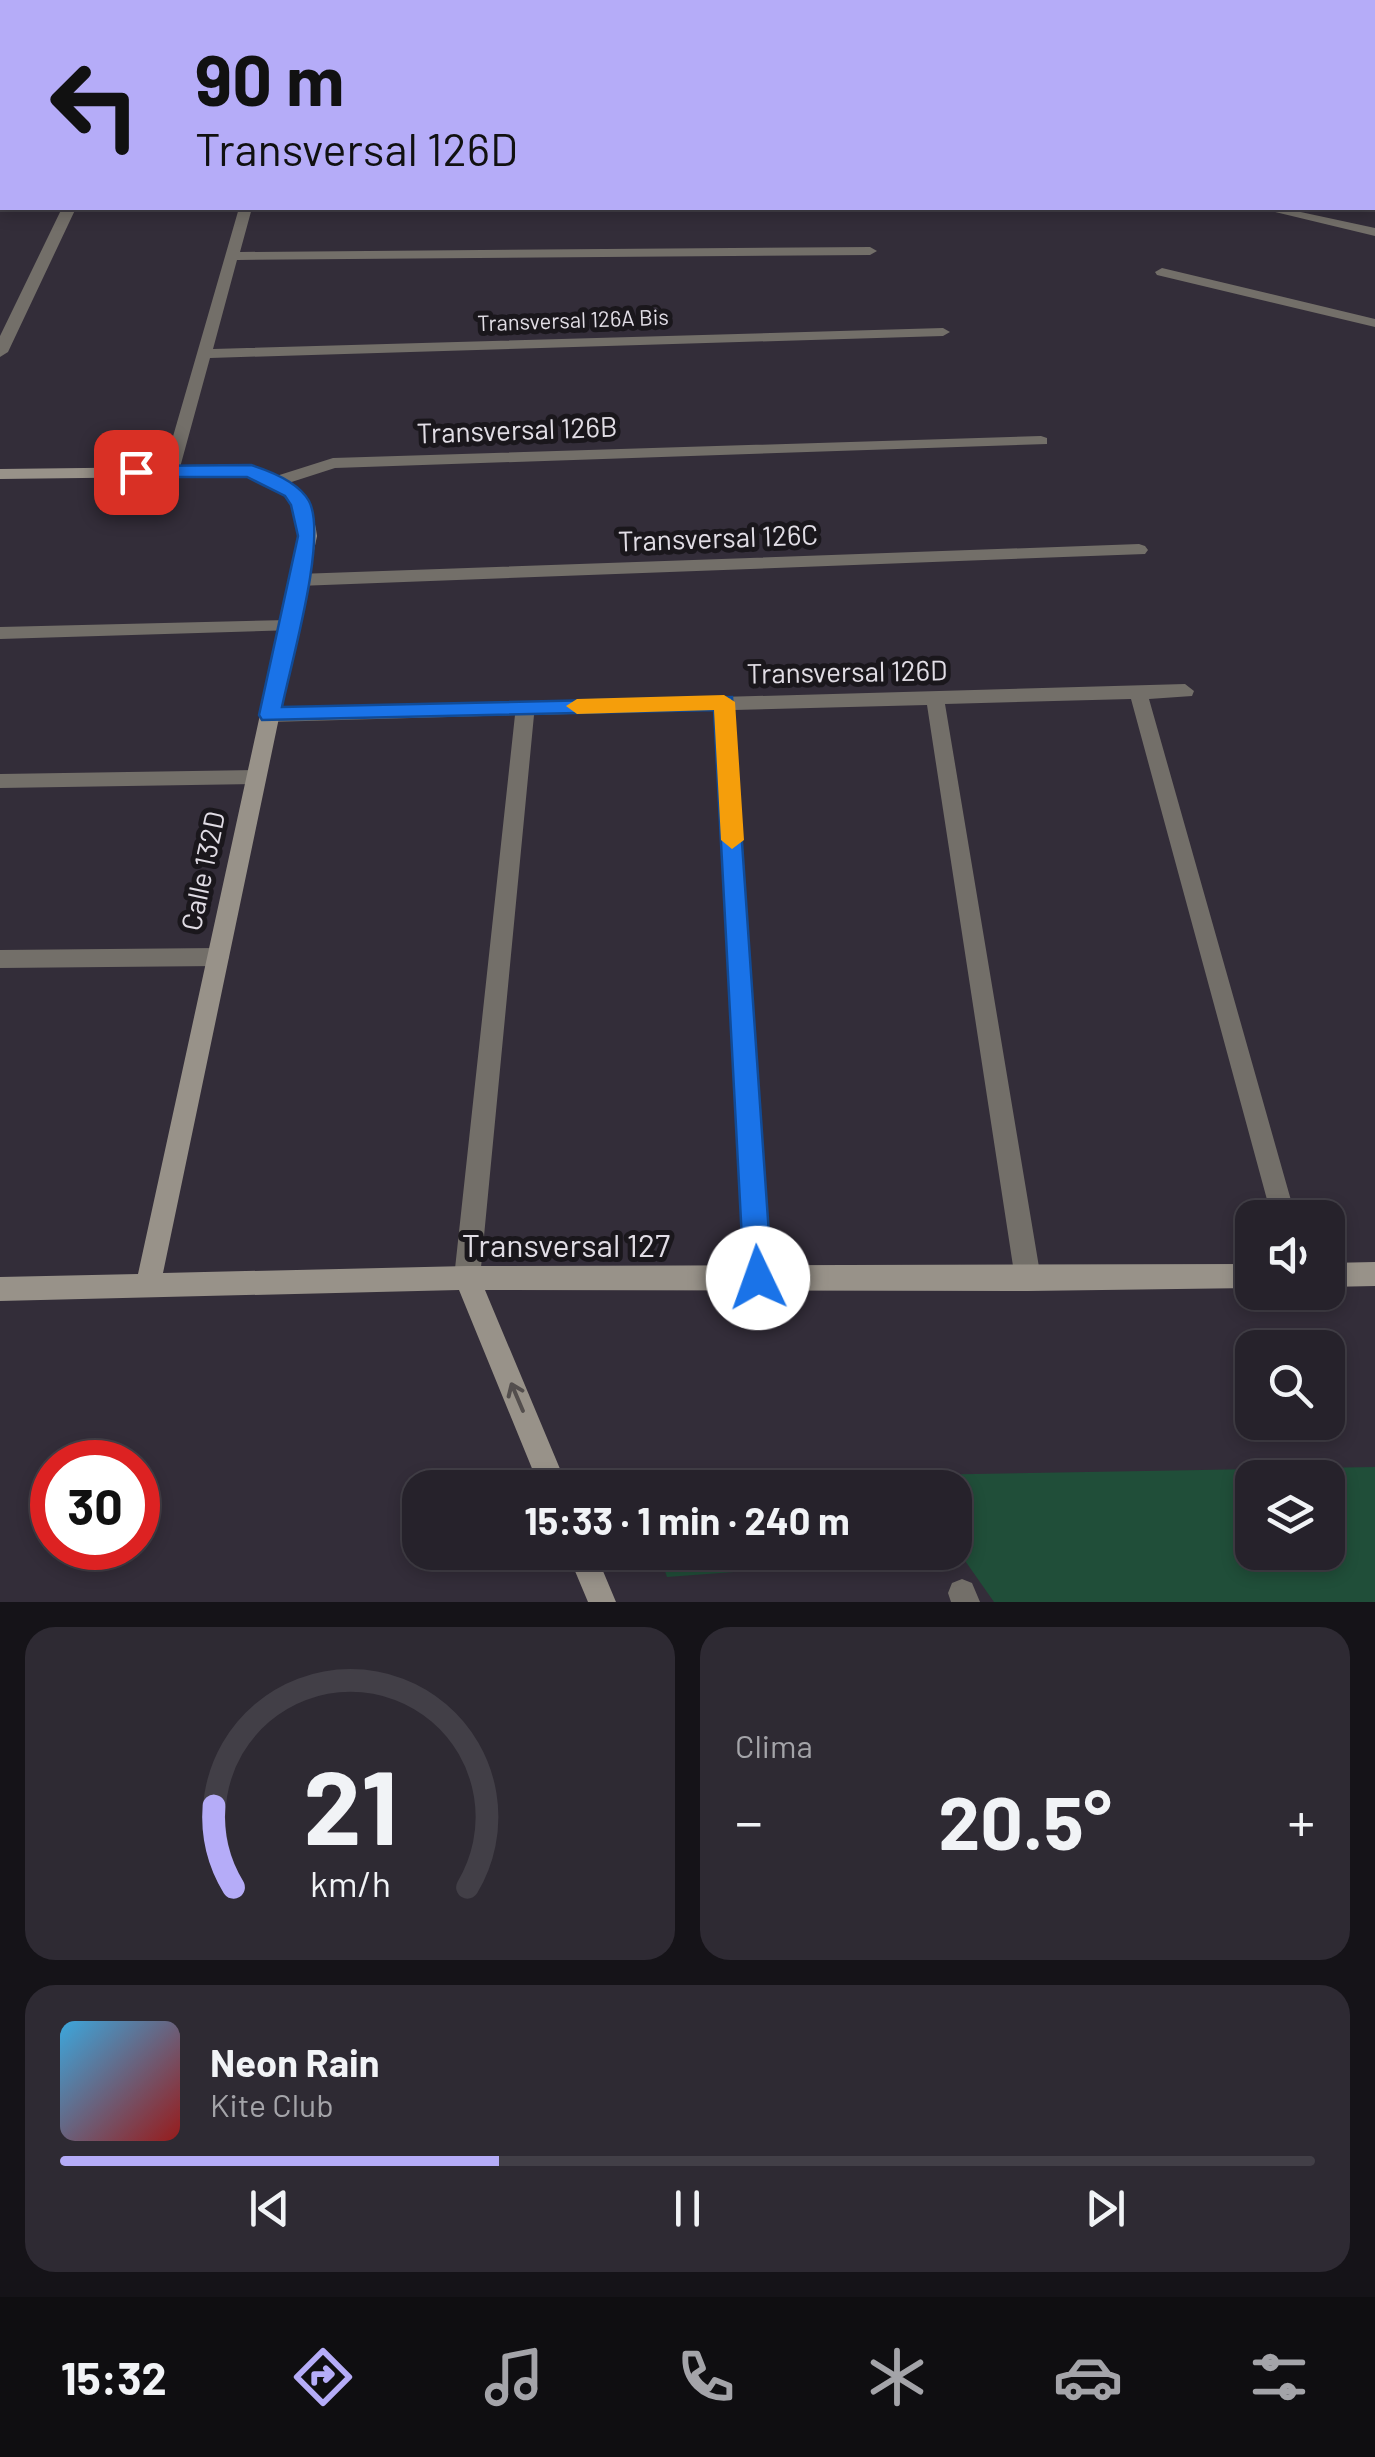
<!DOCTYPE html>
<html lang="es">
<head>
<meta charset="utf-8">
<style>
  body { margin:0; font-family:Barlow,sans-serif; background:#2e2a33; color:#f1f3f6; height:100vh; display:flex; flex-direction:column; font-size:38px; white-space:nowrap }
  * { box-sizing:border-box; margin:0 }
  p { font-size:32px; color:#a4a4a9 }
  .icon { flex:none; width:55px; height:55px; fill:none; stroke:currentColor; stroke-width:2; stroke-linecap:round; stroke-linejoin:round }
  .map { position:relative; height:1602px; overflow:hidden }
  .side { display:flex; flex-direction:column; gap:25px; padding:25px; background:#151318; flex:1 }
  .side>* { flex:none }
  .guide { position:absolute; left:0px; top:0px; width:1375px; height:210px; box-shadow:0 5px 15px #0003,0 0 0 2px #423f47; background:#b5acf8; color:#111; overflow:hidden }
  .tools { position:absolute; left:1235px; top:1200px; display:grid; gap:20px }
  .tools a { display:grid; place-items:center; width:110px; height:110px; border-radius:20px; background:#26222b; box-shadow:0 5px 15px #0003,0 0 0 2px #423f47; font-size:50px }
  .speed { position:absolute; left:30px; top:1440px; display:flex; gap:20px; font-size:50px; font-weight:700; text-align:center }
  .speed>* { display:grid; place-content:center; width:130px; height:130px; border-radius:50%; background:#26222b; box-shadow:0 5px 15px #0003,0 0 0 2px #423f47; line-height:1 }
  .speed .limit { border:15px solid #d22; background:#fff; color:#111 }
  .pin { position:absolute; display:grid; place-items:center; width:85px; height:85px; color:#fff; margin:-42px; border-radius:20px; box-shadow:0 5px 15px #0006 }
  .me { position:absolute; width:110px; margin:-55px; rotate:357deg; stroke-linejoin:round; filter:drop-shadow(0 0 8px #0008) }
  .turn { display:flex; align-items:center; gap:35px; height:210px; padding:0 30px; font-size:45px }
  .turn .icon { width:130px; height:130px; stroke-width:2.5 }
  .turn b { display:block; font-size:70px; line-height:85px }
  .big { font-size:75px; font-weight:700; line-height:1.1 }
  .side .widget { flex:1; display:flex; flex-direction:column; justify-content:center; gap:15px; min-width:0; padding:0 35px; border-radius:30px; background:#2e2a33 }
  .side .dial { align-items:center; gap:0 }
  .dial svg { height:260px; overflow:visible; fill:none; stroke:#423f47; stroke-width:7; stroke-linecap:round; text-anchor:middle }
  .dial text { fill:#f1f3f6; stroke:none }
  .song { display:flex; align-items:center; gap:30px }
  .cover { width:120px; height:120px; border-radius:15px; background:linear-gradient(135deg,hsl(200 70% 55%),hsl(0 70% 35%)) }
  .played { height:10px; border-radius:5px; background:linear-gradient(90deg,#b5acf8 35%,#423f47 35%) }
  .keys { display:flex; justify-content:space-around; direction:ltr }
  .heat { display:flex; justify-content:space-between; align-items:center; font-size:55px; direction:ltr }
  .side .tiles { flex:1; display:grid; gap:25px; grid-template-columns:1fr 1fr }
  .widget:last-child { grid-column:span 2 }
  .trip { position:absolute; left:402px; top:1470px; width:570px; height:100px; border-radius:30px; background:#26222b; box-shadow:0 5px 15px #0003,0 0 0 2px #423f47; font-weight:700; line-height:100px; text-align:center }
  .tabs { display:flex; height:160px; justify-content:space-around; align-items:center; background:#0f0e11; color:#a4a4a9 }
  .tabs .icon { width:70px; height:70px }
  .tabs .selected { color:#b5acf8 }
  .tabs b { font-size:45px; color:#f1f3f6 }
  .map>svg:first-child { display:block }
</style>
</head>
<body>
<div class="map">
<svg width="1375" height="1602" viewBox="0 0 1375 1602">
  <rect width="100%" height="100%" fill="#332d39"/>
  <!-- green -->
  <path fill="#204e39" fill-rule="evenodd" d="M0,0H1179L2,2L0,113Z
    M1375,1467V1602H994L961,1555L667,1577L659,1553L955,1552V1488H637L634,1480ZM1252,1478H1328V1552H1252Z"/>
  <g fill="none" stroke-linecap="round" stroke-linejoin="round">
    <!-- lane -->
    <path fill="#736f69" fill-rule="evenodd" d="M1259,208H1282L1375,228V236Z
      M1162,268L1375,319V327L1157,275L1155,272Z"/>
    <!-- street -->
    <path fill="#736f69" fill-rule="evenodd" d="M1343,0H1356L1358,2H1345Z
      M1372,14H1375V22H1372Z
      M0,120H2V128H0Z
      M62,208H76L8,352L0,357V336Z
      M239,208H252L240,252L870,247L877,251L870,255L237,260L213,349L943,328L950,332L943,336L210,358L179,471L177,475H165L163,471Z
      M1041,436L1047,438V444L335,468L276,487L268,482L270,478L333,458Z
      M1139,544L1145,546L1148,550L1145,554L298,586L289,580L298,574Z
      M289,620L295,622L298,626L295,630L0,639V627Z
      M1185,684L1194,691L1192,696L1149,699L1296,1218H1272L1131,699L945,704L1041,1279L1037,1287L1028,1291L1019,1287L1015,1279L927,705L734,710L771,1279L767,1287L758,1291L749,1287L745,1279L715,710L534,715L480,1278L476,1286L467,1290L458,1286L454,1278L515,715L270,722L260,715L263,710Z
      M256,770L266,777L256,784L0,788V774Z
      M218,948L226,951L229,957L226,963L218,966L0,968V950Z
      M962,1579L972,1583L980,1602H951L948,1593L952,1583Z"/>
    <!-- secondary -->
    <path fill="#989289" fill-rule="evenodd" d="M251,466C289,478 312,494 317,536L163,1273L467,1266L1252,1264V1288L1028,1291L485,1290L568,1488H540L459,1290L0,1301V1277L138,1274L299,536L298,518L285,495L248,476L0,479V469Z
      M1375,1262V1286L1328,1287V1263Z
      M567,1552H595L616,1602H588Z"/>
  </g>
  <!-- one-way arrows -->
  <defs><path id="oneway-shaft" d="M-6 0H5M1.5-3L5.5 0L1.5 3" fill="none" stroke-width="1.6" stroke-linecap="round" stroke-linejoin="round" transform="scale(2.5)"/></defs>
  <use stroke="#534e4d" href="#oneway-shaft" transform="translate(517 1397) rotate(-113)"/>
  <!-- route -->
  <path fill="#1a73e8" stroke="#114b97" stroke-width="2.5" d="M251,465C270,471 299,483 309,501C328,537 291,663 282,707L732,697L772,1278L768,1288L758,1292L748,1288L744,1278L714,710L262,720L259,715L298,536L291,505L285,496L247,477H136L127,472L136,466Z"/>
  <!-- slow -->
  <path fill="#f59e0b" d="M724,695L735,702L744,840L732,849L721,840L714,710L577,714L566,706L577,699Z"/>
  <g text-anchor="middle" stroke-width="10" stroke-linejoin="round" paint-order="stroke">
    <!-- far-street labels -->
    <g font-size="22" fill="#e1dde5" stroke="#1a171c">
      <text transform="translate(573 320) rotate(-2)" y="8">Transversal 126A Bis</text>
    </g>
    <!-- street labels -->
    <g font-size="28" fill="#e1dde5" stroke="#1a171c">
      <text transform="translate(517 430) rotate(-2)" y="10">Transversal 126B</text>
      <text transform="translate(718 538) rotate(-2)" y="10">Transversal 126C</text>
      <text transform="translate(847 672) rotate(-1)" y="10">Transversal 126D</text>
      <text transform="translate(203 871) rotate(-78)" y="10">Calle 132D</text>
    </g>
    <!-- near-street labels -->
    <g font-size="32" fill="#e1dde5" stroke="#1a171c">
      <text x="566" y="1257">Transversal 127</text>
    </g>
  </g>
</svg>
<div class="tools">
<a><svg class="icon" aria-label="sound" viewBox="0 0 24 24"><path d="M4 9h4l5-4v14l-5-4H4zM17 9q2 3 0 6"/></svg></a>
<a><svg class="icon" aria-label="search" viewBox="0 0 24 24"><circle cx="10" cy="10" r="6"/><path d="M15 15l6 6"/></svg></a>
<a><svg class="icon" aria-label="layers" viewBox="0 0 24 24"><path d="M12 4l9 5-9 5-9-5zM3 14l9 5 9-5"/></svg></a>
</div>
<div class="speed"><div class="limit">30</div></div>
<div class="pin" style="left:136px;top:472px;background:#d93025"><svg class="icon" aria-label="arrive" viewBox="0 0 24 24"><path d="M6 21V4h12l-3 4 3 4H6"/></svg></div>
<svg class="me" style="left:758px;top:1278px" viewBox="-20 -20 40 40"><circle r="19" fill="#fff"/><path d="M0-13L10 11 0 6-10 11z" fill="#1a73e8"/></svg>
<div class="trip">15:33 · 1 min · 240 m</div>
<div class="guide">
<div class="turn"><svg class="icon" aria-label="left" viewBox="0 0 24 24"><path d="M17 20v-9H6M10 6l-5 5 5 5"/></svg><div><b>90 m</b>Transversal 126D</div></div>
</div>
</div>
<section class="side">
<div class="tiles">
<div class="widget dial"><svg viewBox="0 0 100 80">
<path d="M14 69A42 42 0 1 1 86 69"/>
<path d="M14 69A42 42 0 0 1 8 44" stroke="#b5acf8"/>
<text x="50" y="56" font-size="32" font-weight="700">21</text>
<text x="50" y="72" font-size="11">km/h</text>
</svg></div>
<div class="widget"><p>Clima</p>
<div class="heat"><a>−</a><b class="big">20.5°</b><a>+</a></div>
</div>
<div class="widget">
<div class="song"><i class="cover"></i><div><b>Neon Rain</b><p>Kite Club</p></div></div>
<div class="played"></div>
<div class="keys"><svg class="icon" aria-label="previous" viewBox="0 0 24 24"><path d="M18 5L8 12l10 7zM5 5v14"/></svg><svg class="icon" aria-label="pause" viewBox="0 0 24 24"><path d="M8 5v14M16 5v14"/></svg><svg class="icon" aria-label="next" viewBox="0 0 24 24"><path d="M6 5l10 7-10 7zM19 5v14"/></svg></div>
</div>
</div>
</section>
<nav class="tabs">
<b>15:32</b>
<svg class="icon selected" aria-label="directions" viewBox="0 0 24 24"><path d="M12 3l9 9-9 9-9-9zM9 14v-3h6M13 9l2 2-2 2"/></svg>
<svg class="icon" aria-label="music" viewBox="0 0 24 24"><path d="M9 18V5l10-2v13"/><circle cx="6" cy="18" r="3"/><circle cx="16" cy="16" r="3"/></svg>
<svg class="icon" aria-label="phone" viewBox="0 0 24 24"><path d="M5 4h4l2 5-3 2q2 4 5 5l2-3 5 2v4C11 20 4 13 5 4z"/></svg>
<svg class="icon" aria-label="climate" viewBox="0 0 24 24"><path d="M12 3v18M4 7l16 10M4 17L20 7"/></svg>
<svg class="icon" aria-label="car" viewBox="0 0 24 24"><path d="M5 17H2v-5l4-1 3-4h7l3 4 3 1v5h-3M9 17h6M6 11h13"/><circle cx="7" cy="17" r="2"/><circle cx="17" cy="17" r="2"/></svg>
<svg class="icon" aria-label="filters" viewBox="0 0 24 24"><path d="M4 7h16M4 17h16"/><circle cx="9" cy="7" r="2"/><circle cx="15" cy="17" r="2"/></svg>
</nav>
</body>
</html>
